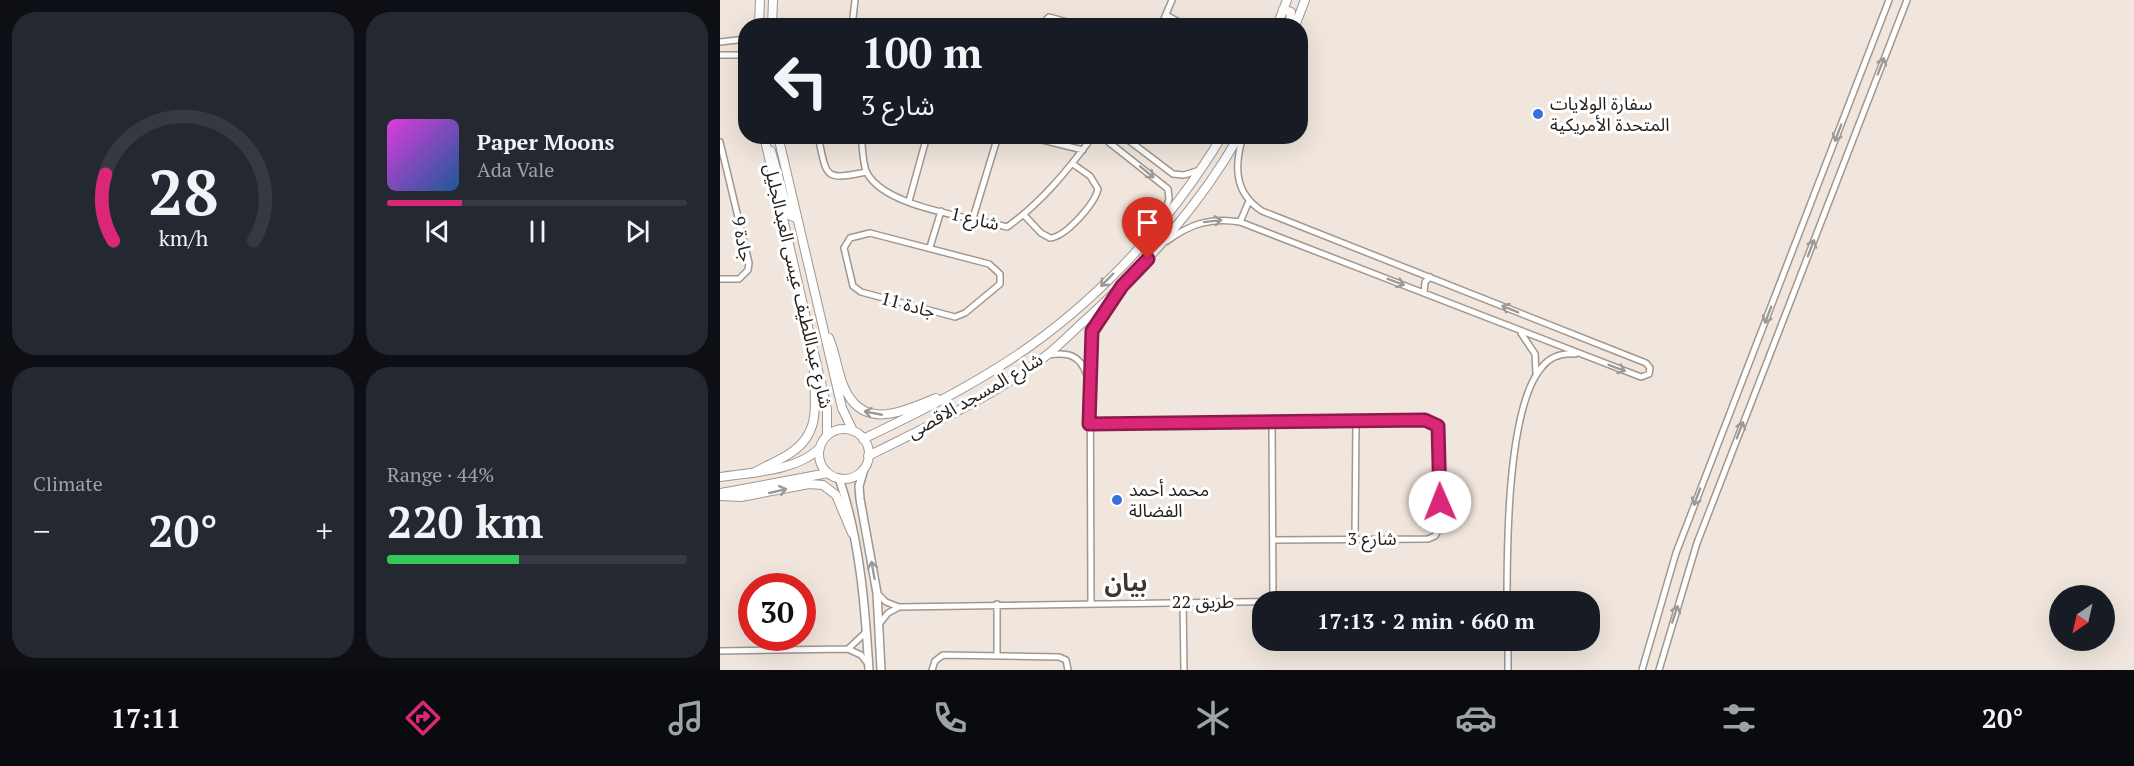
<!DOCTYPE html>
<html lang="en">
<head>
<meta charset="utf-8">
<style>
  body { margin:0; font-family:"PT Serif","Noto Sans Arabic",serif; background:#242831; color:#f1f3f6; height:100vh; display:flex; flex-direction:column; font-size:22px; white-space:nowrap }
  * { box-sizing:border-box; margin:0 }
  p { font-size:20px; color:#9ea1a6 }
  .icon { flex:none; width:33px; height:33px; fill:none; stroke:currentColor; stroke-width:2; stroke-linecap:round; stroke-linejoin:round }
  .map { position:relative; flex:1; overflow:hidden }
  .details { display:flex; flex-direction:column; gap:12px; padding:12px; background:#0d0f14; width:720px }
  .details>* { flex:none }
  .guide { position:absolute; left:18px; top:18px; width:570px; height:126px; border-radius:24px; box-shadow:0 6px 24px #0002; background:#171b24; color:#f1f3f6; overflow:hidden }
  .needle { width:39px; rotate:214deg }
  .controls { position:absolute; left:1329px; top:585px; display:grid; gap:12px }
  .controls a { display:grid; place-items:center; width:66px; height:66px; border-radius:50%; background:#171b24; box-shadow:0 6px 24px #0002; font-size:30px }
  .speed { position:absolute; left:18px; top:573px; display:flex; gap:12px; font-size:30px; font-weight:700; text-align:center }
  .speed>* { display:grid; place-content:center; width:78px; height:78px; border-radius:50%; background:#171b24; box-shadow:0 6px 24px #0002; line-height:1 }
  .speed .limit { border:9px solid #d22; background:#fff; color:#111 }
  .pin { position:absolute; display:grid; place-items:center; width:51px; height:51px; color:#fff; margin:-62px -26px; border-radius:50% 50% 50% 0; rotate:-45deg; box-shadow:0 0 6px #0007 }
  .pin .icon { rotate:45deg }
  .me { position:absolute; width:66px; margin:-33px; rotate:359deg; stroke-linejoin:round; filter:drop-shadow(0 0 4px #0008) }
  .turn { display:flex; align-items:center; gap:21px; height:126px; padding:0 24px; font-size:27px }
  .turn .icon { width:78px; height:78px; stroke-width:2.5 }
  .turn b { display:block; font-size:42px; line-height:51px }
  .big { font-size:45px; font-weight:600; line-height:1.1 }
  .details .card { flex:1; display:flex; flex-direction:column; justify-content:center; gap:9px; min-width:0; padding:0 21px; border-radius:24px; background:#242831 }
  .details .dial { align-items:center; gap:0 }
  .dial svg { height:156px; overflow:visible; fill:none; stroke:#363941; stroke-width:7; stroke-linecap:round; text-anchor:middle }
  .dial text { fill:#f1f3f6; stroke:none }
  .song { display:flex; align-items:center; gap:18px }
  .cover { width:72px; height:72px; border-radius:9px; background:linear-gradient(135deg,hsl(300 70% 55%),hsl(210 70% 35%)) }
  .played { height:6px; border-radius:3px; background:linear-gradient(90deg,#db2777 25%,#363941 25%) }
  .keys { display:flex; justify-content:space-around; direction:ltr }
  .heat { display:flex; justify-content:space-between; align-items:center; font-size:33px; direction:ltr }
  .charge { height:9px; border-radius:4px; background:linear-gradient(90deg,#34c759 44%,#363941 0) }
  .details .tiles { flex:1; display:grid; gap:12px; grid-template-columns:repeat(2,1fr) }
  .trip { position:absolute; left:532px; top:591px; width:348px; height:60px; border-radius:24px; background:#171b24; box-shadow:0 6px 24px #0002; font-weight:600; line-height:60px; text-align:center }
  .tab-bar { display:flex; height:96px; justify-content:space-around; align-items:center; background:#090b0e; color:#9ea1a6 }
  .tab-bar .icon { width:42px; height:42px }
  .tab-bar .current { color:#db2777 }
  .tab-bar b { font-size:27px; color:#f1f3f6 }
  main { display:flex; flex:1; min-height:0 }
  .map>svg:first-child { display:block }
</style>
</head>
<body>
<main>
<section class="details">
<div class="tiles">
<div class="card dial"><svg viewBox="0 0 100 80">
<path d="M14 69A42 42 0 1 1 86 69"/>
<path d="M14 69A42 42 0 0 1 10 35" stroke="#db2777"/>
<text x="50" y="56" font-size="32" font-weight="700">28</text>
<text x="50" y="72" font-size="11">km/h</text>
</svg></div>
<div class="card">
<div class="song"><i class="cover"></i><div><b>Paper Moons</b><p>Ada Vale</p></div></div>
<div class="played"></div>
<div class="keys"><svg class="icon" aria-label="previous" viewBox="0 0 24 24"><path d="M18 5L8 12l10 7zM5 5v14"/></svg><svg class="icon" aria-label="pause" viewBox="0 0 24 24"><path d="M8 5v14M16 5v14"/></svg><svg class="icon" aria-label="next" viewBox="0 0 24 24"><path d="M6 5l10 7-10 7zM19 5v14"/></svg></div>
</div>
<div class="card"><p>Climate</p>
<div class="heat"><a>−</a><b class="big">20°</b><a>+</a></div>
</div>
<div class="card"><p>Range · 44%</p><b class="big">220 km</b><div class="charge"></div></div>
</div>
</section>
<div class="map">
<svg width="1414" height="670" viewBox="0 0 1414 670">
  <rect width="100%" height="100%" fill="#f0e6dd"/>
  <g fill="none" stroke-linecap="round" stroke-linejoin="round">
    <!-- minor casing -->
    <g stroke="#a0978f" stroke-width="8">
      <path id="minor" d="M446,15L466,26
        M132,26L135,0
        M320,26L329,17L362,26
        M441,26L452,0
        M0,42L26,39
        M0,55H19L26,59
        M98,136C107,177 103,181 146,172
        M141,136C143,147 142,163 147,173C166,208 251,217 287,227C321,203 348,170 373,136
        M306,136L363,150
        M381,136L448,189L449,199L444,215
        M403,136L453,174L464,175L480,170
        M0,142L29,263L28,270L19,279H0
        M189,201L207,136
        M304,215L321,233L330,238C346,237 375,203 378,189L370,176L353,164
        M253,218L278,136
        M520,222L529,201
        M150,233L269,264L280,274V284L245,313L235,317L141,292L133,286L124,248L130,238Z
        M447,241C470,224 491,217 520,222L921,377L929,374L930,368L926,363L542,211C514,193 514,166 523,136
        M210,247L221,211
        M704,293L705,282L710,277
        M801,333L815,354L816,373
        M328,355C348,352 361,355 367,376
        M552,424L553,601
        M369,425L705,420L718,426L721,525L715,536L708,539L553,540
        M635,538L636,421
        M157,593L166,602L179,607L787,598
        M463,601L464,670
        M787,602C787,547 787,407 822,367C830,357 842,353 855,354
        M371,603L370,343L374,327L396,295
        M160,623L168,613L179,607
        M788,640V670
        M128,649L146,632
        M0,651L128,649L141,655L148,664
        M277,656V604
        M212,670L215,661L223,655L339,657L346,660L348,670
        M922,670L956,553L1169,0
        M939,670L977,543L1187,0"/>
    </g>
    <!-- tertiary casing -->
    <g stroke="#a0978f" stroke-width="10">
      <path id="tertiary" d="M144,469L139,486L140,499L157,593L161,670
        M119,478C140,540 145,606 149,670"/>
    </g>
    <!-- secondary casing -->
    <g stroke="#a0978f" stroke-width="10">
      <path id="secondary" d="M563,9L571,12L569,26
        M39,26L40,0
        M52,26L53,0
        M557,26L567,0
        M575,26L585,0
        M44,136L107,409V435
        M58,136L122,408L133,431
        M51,151L69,215L76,218
        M109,338C116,354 117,371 124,387C143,432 183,411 216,398
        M99 454a25 25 0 1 1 50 0a25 25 0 1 1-50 0Z
        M143,439C189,417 234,395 277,368C368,312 447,228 502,136
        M148,456C206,427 276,395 327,355C342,343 356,328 371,315C428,262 480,205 519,136
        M35,472C47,465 61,460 72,452C104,430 93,398 94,365
        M0,477C32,472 75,472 100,448
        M1,493L108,473
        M0,496L21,497L89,484L103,485L116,495L132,533"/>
    </g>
    <!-- minor -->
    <use href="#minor" stroke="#fff" stroke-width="5"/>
    <!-- tertiary -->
    <use href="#tertiary" stroke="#fff" stroke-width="7"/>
    <!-- secondary -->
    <use href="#secondary" stroke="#fff" stroke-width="8"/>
  </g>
  <!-- one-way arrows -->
  <defs><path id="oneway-shaft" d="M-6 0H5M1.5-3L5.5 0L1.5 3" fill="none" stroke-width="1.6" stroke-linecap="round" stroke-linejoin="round" transform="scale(1.5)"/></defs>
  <g stroke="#9c9a99">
    <use href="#oneway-shaft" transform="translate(1161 66) rotate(-69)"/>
    <use href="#oneway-shaft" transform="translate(1118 133) rotate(111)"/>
    <use href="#oneway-shaft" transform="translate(427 172) rotate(39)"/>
    <use href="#oneway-shaft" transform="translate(493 221) rotate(-7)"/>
    <use href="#oneway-shaft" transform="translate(1091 248) rotate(-69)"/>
    <use href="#oneway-shaft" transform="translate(387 280) rotate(134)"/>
    <use href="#oneway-shaft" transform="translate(676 282) rotate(21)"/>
    <use href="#oneway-shaft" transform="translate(790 309) rotate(-158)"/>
    <use href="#oneway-shaft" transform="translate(1048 315) rotate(111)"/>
    <use href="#oneway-shaft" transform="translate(897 368) rotate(21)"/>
    <use href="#oneway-shaft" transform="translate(153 413) rotate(-169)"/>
    <use href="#oneway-shaft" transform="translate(1020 430) rotate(-69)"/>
    <use href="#oneway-shaft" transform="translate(58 491) rotate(-13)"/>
    <use href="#oneway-shaft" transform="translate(977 497) rotate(111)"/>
    <use href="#oneway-shaft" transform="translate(153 570) rotate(-100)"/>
    <use href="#oneway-shaft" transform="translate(955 614) rotate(-72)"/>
  </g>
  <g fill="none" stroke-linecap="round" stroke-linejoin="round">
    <!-- route casing -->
    <g stroke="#8e194d" stroke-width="15">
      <path id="route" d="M428,259L402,286L372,331L369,424L705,420L718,426L720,502"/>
    </g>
    <!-- route -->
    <use href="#route" stroke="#db2777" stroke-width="10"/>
  </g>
  <!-- markers -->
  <g fill="#3671df" stroke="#fff" stroke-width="2">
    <circle cx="818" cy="114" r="6"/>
    <circle cx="397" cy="500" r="6"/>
  </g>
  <g text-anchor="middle" stroke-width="6" stroke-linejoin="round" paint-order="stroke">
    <!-- poi labels -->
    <g font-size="18" fill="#231f1c" stroke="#fff" text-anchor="start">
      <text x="830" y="110">سفارة الولايات<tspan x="830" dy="21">المتحدة الأمريكية</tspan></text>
      <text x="409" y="496">محمد أحمد<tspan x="409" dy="21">الفضالة</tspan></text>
    </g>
    <!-- street labels -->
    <g font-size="18" fill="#231f1c" stroke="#fff">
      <text transform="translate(255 219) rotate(13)" y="6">شارع 1</text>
      <text transform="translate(22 239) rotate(79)" y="6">جادة 9</text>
      <text transform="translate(78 286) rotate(77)" y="6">شارع عبداللطيف عيسى العبدالجليل</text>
      <text transform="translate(188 305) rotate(15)" y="6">جادة 11</text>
      <text transform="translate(255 396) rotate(-30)" y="6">شارع المسجد الاقصى</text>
      <text x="652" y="545">شارع 3</text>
      <text x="483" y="608">طريق 22</text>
    </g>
    <!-- district labels -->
    <g font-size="24" font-weight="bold" fill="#3d352e" stroke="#fff">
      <text x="406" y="591">بيان</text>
    </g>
  </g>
</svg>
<div class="controls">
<a><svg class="needle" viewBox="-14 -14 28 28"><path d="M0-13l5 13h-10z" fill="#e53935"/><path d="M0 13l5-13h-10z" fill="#9ea1a6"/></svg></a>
</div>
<div class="speed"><div class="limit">30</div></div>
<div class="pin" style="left:428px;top:259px;background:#d93025"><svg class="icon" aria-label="arrive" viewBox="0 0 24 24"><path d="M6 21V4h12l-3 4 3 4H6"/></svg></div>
<svg class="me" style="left:720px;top:502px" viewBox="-20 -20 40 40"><circle r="19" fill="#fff"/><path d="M0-13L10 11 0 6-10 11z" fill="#db2777"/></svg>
<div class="trip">17:13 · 2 min · 660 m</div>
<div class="guide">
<div class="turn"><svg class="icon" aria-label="left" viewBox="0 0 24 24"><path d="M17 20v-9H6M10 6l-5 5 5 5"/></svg><div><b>100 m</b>شارع 3</div></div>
</div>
</div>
</main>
<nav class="tab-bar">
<b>17:11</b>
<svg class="icon current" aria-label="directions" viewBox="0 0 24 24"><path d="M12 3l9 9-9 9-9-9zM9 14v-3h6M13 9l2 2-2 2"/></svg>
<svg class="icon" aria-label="music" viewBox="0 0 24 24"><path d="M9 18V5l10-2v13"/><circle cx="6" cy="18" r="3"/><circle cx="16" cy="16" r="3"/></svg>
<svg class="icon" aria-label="phone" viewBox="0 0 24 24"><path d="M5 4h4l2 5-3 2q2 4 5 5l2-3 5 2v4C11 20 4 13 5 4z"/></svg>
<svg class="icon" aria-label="climate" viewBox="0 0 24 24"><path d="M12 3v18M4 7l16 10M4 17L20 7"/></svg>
<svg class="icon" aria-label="car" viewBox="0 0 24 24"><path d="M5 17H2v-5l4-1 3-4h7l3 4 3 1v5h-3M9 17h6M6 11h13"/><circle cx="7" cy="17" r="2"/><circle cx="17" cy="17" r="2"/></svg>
<svg class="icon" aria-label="filters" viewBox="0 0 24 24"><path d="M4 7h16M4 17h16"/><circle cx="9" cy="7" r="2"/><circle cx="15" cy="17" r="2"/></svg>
<b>20°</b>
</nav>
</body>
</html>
